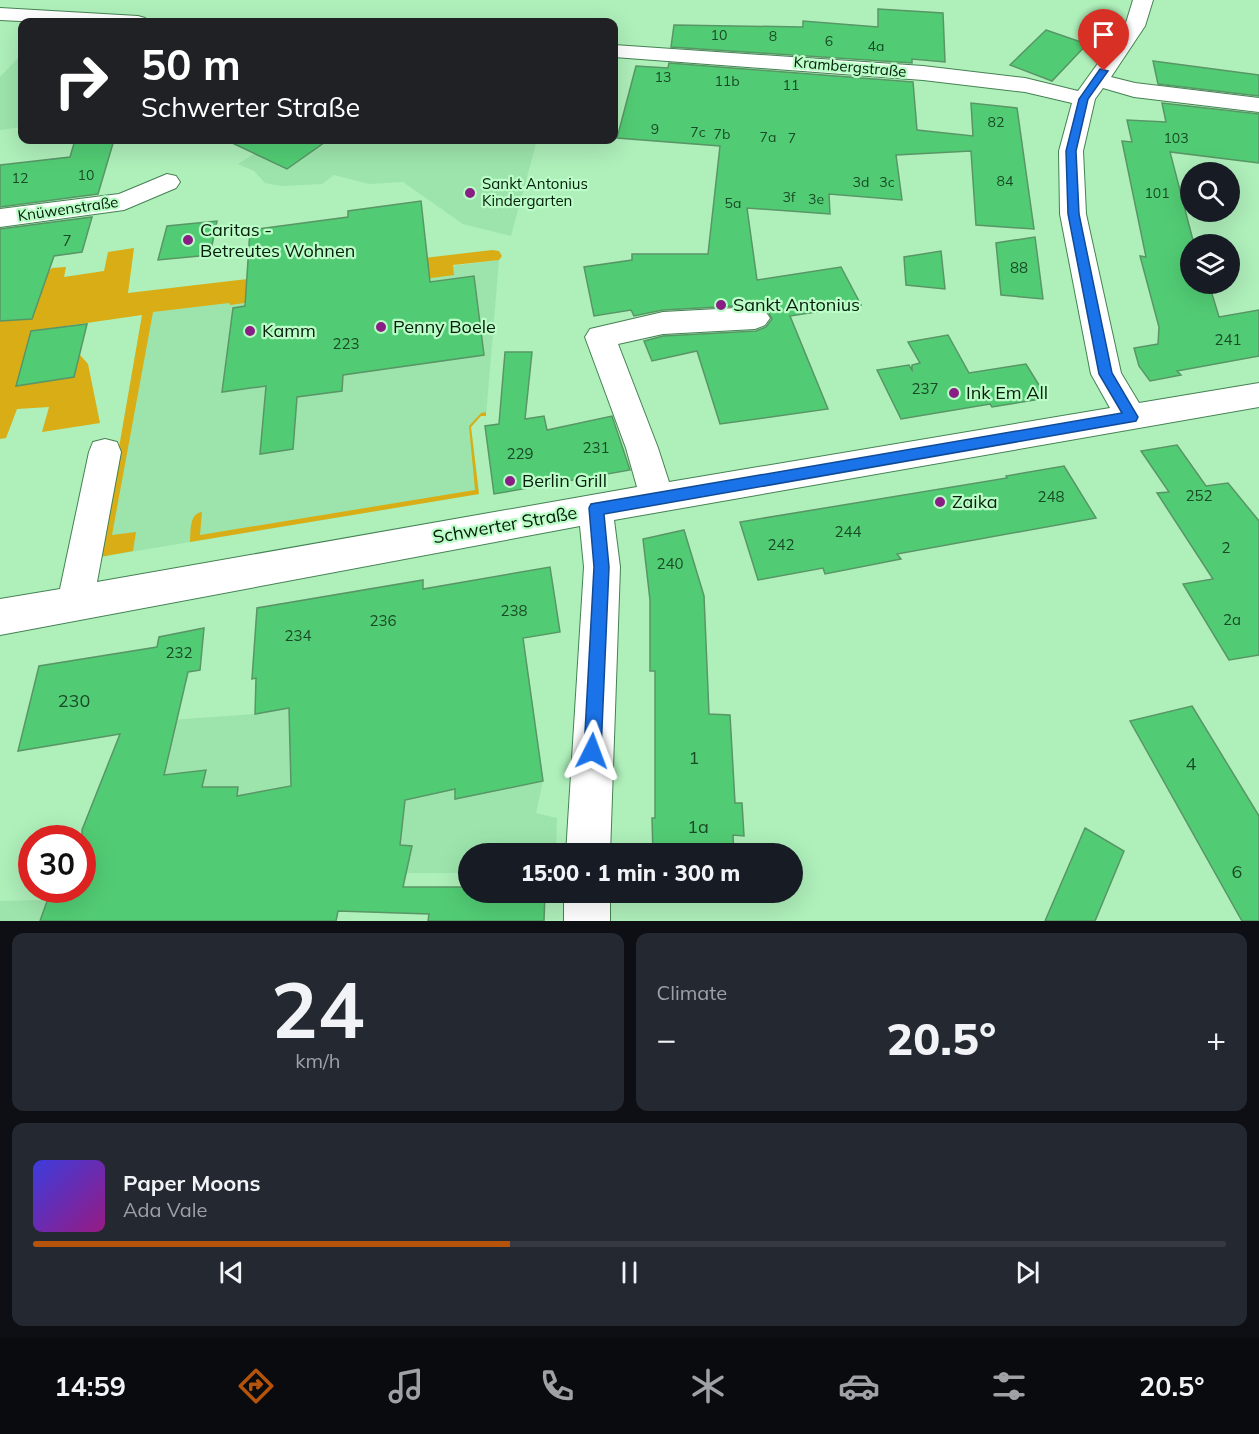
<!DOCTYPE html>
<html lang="en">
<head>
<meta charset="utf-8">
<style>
  body { margin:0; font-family:Mulish,sans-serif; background:#242831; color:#f1f3f6; height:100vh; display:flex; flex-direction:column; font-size:22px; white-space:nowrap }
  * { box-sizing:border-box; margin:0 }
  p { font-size:20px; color:#9ea1a6 }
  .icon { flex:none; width:33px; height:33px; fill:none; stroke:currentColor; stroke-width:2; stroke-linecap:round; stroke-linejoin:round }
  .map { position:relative; height:921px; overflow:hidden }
  .sheet { display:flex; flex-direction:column; gap:12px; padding:12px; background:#0d0f14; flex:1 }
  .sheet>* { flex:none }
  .top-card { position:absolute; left:18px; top:18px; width:600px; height:126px; border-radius:12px; box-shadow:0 6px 24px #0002; background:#202124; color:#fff; overflow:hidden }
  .tools { position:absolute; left:1180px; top:162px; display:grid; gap:12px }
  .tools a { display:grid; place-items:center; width:60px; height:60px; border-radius:50%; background:#171b24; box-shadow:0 6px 24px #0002; font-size:30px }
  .speed { position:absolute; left:18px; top:825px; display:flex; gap:12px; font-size:30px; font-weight:700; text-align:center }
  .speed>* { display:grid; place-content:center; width:78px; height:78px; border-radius:50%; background:#171b24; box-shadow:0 6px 24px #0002; line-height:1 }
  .speed .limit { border:9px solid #d22; background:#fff; color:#111 }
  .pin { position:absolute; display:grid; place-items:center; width:51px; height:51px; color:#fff; margin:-62px -26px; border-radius:50% 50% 50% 0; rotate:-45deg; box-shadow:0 0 6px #0007 }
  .pin .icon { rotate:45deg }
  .me { position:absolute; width:66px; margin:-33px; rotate:3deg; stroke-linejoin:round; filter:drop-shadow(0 0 4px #0008) }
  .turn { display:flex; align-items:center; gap:21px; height:126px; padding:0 24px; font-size:27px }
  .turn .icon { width:78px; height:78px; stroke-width:2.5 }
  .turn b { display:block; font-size:42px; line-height:51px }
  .big { font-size:45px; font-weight:800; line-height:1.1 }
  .sheet .card { flex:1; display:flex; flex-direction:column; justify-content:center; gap:9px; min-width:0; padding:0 21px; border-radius:12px; background:#242831 }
  .sheet .dial { align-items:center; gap:0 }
  .dial b { font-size:78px; line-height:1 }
  .song { display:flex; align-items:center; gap:18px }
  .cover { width:72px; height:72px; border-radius:9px; background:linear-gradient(135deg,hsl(240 70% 55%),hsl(310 70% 35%)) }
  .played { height:6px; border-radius:3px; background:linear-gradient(90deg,#b45309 40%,#363941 40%) }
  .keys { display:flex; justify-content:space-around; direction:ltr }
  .heat { display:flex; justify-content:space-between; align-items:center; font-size:33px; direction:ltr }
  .sheet .tiles { flex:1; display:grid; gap:12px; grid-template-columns:1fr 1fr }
  .card:last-child { grid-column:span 2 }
  .trip { position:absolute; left:458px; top:843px; width:345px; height:60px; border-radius:30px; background:#171b24; box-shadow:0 6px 24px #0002; font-weight:800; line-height:60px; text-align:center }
  .tabs { display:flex; height:96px; justify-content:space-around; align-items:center; background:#090b0e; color:#9ea1a6 }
  .tabs .icon { width:42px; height:42px }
  .tabs .on { color:#b45309 }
  .tabs b { font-size:27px; color:#f1f3f6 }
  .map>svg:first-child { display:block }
</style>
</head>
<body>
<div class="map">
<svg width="1259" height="921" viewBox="0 0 1259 921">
  <rect width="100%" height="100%" fill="#aeefba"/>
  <!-- built -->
  <path fill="#9de4ac" d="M22,54V127L0,130V77Z
    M275,140H537L511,236L463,224L403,182L369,184L334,175L322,184L282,186L265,183L254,171L238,164Z
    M499,260L486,416H481L471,427L479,494L100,557L144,305Z
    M527,668L543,781L536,813L557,818L556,853L468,854V873H406L400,913L338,911L336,921H0V901L47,900L51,890H82V838H68L69,836H80L102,779L129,723L255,714L256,683L297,676L447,684Z"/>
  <!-- green -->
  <path fill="#d8ad15" d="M134,248L128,293L492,250L499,251L502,256L499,260L453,265L454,275L230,305L229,303L153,312L112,535L136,532L133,551L100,557L142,315L31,331L16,385L74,377L80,355L88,364L100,423L42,432L49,407L17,409L6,438L0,439V321L52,268L66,267L64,277L104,271L108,252Z
    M486,412V416H481L471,427L479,494L190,542C191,530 189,514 202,512L200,535L475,490L469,426L481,413Z"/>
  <!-- building -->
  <path fill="#52cc74" stroke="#589666" stroke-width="1.5" d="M878,9L943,13L945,62L912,59V63L671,47L674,25L803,27V21L878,27Z
    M1046,30L1087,44L1052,81L1010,65Z
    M1153,61L1259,75V96L1158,84Z
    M669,63L913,82L917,130L973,136L971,103L1017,108L1034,229L976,225L971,151L896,155L902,200L829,194L830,214L747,208L757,280L841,267L861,305L790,316L828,409L720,424L697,351L652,361L644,341L663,336L756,331L766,327L772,319L767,310L755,305L663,310L634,316L631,310L594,316L584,267L632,260V254H708L720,146L617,138L636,66L668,68Z
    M1162,103L1259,114V163L1170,152L1194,244H1191V284H1209L1219,317L1259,310V356L1177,371L1181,375L1150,381L1139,366L1134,348L1158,344L1159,327L1140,256L1146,257L1122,141L1132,142L1127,120L1166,122Z
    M75,140H114L98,194L0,207V165L70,157Z
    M226,140H328L287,169Z
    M421,201L430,282L474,276L484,355L343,375L342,391L297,397L293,449L260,454L266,386L222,392L233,308L245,306L250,230L348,217V211Z
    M92,217L82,252L54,256L32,319L0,321V229Z
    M217,221L210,255L158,260L167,226Z
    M1035,237L1043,299L1001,295L996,243Z
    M941,251L945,289L906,285L904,257Z
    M87,324L74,377L16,386L31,331Z
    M948,335L969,373L1026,364L1047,398L992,407L990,404L901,419L877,370L909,365L912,370V365L920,363L908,342Z
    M505,352H532L525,419L544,416L547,430L612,416L630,470L494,494L485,426L499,424Z
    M1177,445L1206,486L1228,483L1259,521V655L1229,660L1183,584L1213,579L1157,493L1169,492L1141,451Z
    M1064,466L1096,518L897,554L901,559L825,574L823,568L758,580L740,522L1007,478L1006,476Z
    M684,530L704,596L709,714L730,715L735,803H742L744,836L733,835L734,854H653L652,818H655V671H650V600L643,539Z
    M550,567L560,632L523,638L543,781L455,799V789L405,800L400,845L412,846L403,887H468V892H545L544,921H428L429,914L338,911L336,921H40L51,890H82V830L120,734L18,751L39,666L157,647L159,637L204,628L200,670L188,672L164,775L206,770L202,787H238L237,796L291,786L289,708L255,714L256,678L252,679L257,608L423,580V589Z
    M1192,706L1259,816V921H1242L1130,721Z
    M1085,828L1124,851L1095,921H1045Z"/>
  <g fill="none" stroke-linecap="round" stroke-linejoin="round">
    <!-- minor casing -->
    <g stroke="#458253" stroke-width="2">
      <path id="minor" d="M1133,0H1153L1145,26L1111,77L1135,83L1259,98V112L1134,97L1103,88L1095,99L1083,151L1086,214L1121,373L1139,403L1259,383V407L614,520L620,567L610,854H566L584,567L580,526L0,635V599L60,589L89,452L93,442L105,439L117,442L121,452L97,582L637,487L626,448L585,337L590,329L663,312L755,307L765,311L770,318L765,325L755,329L663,334L618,344L658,448L669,482L1110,408L1091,374L1060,214L1059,151L1072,103L1025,92L923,80L614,57V45L923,66L1025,78L1078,91L1125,26Z
        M0,8L138,16L145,18L148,22H40L0,20Z
        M167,174L176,176L180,182L176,188L124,210L0,227V209L119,194Z
        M564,892H610V921H564Z"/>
    </g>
    <!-- minor -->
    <use href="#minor" fill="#fff" fill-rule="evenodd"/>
  </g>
  <!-- route -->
  <path fill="#1a73e8" stroke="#114b97" stroke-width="1.5" d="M1100,69L1108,71L1088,99L1076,151L1079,214L1112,373L1138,417L1136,421L604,514L609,567L601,751L599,757L592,759L586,757L584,751L594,567L589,508L591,504L1122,413L1099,374L1068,214L1066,151L1079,99Z"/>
  <!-- markers -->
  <g fill="#891f85" stroke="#bbfdc7" stroke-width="2">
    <circle cx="470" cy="193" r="6"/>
    <circle cx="188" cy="240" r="6"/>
    <circle cx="721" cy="305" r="6"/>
    <circle cx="381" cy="327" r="6"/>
    <circle cx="250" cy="331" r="6"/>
    <circle cx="954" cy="393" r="6"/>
    <circle cx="510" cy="481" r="6"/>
    <circle cx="940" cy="502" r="6"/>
  </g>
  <g text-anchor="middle" stroke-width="4.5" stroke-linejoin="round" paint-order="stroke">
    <!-- far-number labels -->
    <g font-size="14" fill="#184a25">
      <text x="719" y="40">10</text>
      <text x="773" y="41">8</text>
      <text x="829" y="46">6</text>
      <text x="876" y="51">4a</text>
      <text x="663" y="82">13</text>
      <text x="727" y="86">11b</text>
      <text x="791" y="90">11</text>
      <text x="996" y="127">82</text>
      <text x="655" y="134">9</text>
      <text x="698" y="137">7c</text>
      <text x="722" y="139">7b</text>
      <text x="768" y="142">7a</text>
      <text x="792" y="143">7</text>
      <text x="1176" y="143">103</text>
      <text x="86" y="180">10</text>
      <text x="20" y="183">12</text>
      <text x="1005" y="186">84</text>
      <text x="861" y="187">3d</text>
      <text x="887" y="187">3c</text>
      <text x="1157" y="198">101</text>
      <text x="789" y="202">3f</text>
      <text x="816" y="204">3e</text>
      <text x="733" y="208">5a</text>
    </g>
    <!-- far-street labels -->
    <g font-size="15" fill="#041e0b" stroke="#bbfdc7">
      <text transform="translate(850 67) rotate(5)" y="5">Krambergstraße</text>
      <text transform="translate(68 209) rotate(-8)" y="5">Knüwenstraße</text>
    </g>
    <!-- far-poi labels -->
    <g font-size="15" fill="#041e0b" stroke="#bbfdc7" text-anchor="start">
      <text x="482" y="189">Sankt Antonius<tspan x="482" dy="17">Kindergarten</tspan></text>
    </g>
    <!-- number labels -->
    <g font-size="15" fill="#184a25">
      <text x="67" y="246">7</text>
      <text x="1019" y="273">88</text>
      <text x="1228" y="345">241</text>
      <text x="346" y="349">223</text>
      <text x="925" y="394">237</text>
      <text x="596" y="453">231</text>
      <text x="520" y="459">229</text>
      <text x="1199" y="501">252</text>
      <text x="1051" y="502">248</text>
      <text x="848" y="537">244</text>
      <text x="781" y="550">242</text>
      <text x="1226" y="553">2</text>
      <text x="670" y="569">240</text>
      <text x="514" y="616">238</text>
      <text x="1232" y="625">2a</text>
      <text x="383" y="626">236</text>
      <text x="298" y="641">234</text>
      <text x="179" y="658">232</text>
    </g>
    <!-- poi labels -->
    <g font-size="18" fill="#041e0b" stroke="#bbfdc7" text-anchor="start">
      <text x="200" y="236">Caritas -<tspan x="200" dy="21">Betreutes Wohnen</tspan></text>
      <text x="733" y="311">Sankt Antonius</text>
      <text x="393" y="333">Penny Boele</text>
      <text x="262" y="337">Kamm</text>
      <text x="966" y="399">Ink Em All</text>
      <text x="522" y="487">Berlin Grill</text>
      <text x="952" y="508">Zaika</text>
    </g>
    <!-- street labels -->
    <g font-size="18" fill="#041e0b" stroke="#bbfdc7">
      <text transform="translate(505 525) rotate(-10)" y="6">Schwerter Straße</text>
    </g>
    <!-- near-number labels -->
    <g font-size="18" fill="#184a25">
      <text x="74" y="707">230</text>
      <text x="694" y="764">1</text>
      <text x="1191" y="770">4</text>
      <text x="698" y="833">1a</text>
      <text x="1237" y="878">6</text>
    </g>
  </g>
</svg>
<div class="tools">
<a><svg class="icon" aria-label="search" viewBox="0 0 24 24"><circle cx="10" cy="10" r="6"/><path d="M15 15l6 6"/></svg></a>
<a><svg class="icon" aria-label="layers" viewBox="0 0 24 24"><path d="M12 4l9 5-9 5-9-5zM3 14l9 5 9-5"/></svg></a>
</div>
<div class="speed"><div class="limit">30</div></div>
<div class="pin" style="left:1104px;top:71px;background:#d93025"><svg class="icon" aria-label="arrive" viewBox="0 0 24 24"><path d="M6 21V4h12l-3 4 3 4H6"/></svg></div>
<svg class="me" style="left:592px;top:751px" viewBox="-20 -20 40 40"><path d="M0-17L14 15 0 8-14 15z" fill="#1a73e8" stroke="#fff" stroke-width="4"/></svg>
<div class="trip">15:00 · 1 min · 300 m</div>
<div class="top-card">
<div class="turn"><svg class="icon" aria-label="right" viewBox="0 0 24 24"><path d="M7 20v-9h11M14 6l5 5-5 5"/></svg><div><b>50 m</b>Schwerter Straße</div></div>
</div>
</div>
<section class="sheet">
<div class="tiles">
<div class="card dial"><b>24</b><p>km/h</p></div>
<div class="card"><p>Climate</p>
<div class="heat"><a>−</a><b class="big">20.5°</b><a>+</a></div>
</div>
<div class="card">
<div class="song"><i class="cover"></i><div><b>Paper Moons</b><p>Ada Vale</p></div></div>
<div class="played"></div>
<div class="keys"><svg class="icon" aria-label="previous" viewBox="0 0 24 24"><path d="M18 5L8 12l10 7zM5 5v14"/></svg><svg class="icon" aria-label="pause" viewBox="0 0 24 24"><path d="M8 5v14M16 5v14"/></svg><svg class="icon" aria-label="next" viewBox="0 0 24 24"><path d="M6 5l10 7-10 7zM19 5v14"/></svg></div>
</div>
</div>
</section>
<nav class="tabs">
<b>14:59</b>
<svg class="icon on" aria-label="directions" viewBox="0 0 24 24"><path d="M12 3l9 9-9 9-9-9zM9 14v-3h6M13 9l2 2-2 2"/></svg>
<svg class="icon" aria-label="music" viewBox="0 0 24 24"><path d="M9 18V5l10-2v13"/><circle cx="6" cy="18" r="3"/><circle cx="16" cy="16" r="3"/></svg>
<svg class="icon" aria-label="phone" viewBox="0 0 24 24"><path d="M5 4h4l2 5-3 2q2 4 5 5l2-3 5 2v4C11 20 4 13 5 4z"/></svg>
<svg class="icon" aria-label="climate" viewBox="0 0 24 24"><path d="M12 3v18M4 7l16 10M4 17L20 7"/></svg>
<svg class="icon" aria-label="car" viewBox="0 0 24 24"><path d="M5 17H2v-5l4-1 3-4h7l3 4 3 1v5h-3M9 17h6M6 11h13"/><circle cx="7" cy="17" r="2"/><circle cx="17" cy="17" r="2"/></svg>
<svg class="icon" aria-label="filters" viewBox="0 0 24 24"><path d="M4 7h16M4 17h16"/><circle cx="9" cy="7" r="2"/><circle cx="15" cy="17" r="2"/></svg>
<b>20.5°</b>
</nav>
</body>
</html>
